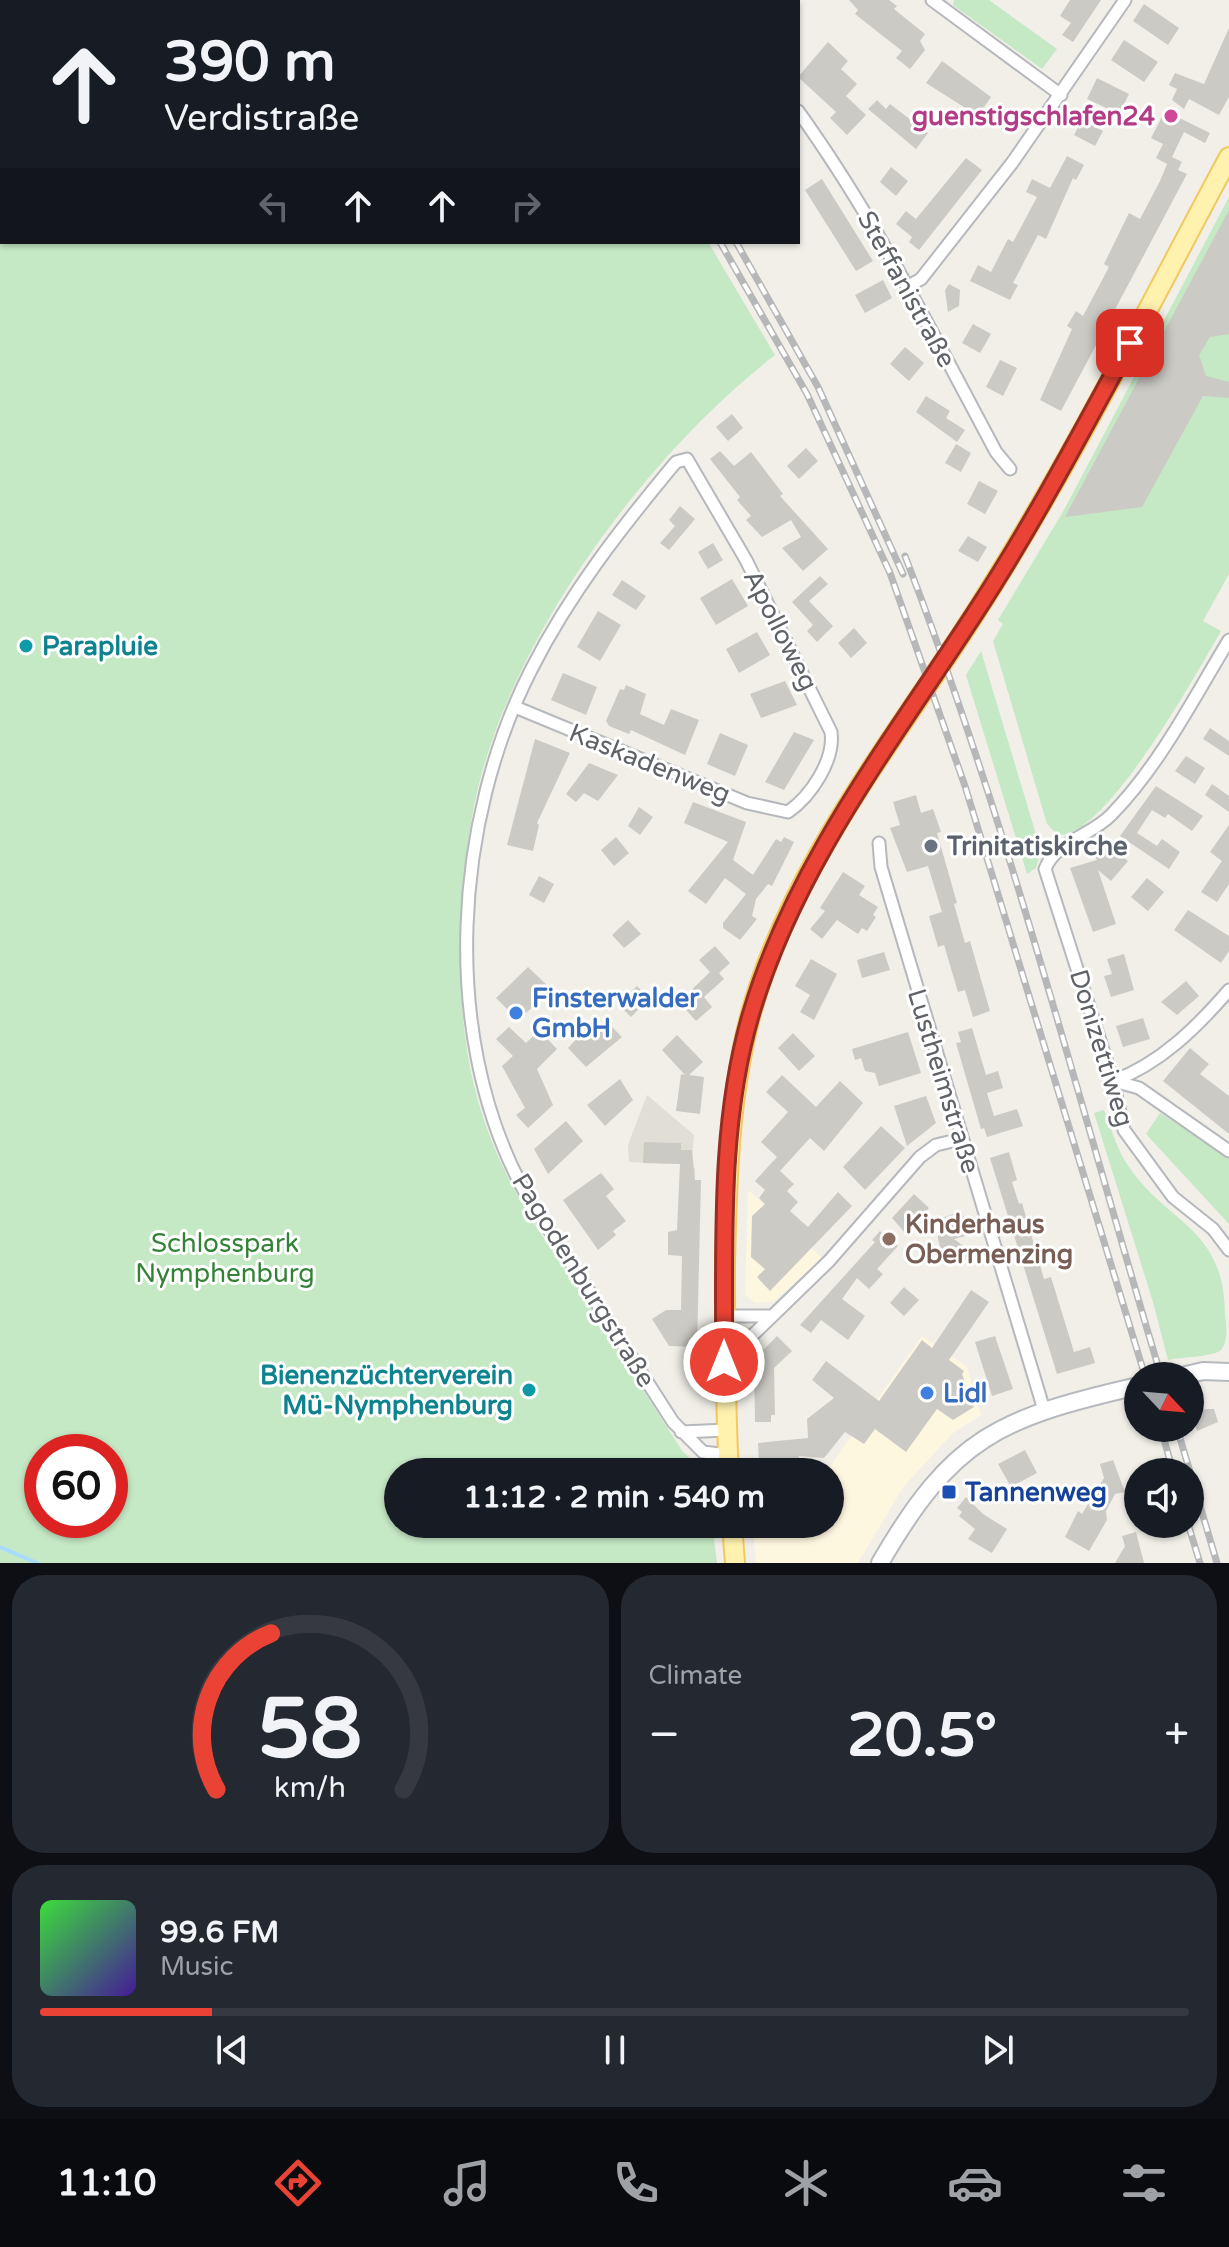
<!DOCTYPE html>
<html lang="en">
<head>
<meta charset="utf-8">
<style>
  body { margin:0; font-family:"Varela Round",sans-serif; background:#242831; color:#f1f3f6; height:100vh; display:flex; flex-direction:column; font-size:30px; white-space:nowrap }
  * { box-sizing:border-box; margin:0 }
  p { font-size:26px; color:#9ea1a6 }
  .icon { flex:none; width:44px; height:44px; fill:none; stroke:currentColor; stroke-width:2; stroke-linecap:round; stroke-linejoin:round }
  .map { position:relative; height:1563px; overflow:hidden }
  .details { display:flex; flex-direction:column; gap:12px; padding:12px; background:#0d0f14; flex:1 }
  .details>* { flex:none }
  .top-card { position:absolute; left:0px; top:0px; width:800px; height:244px; box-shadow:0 2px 6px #0004; background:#171b24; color:#f1f3f6; overflow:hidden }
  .needle { width:52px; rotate:116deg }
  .controls { position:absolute; left:1124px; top:1362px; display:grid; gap:16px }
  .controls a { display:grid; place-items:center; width:80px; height:80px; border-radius:50%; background:#171b24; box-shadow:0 2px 6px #0004; font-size:40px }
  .speed { position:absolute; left:24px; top:1434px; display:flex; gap:16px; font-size:40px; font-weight:700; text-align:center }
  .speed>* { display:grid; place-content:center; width:104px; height:104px; border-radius:50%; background:#171b24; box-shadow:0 2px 6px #0004; line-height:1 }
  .speed .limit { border:12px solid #d22; background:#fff; color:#111 }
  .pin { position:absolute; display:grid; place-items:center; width:68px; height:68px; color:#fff; margin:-34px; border-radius:16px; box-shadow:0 4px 12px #0006 }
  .me { position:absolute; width:88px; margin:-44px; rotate:0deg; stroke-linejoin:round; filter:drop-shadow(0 0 6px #0008) }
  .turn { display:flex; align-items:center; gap:28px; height:168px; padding:0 32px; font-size:36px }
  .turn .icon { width:104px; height:104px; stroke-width:2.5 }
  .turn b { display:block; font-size:56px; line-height:68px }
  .lanes { display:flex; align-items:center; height:76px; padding:0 32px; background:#0003; justify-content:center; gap:40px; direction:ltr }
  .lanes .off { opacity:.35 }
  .big { font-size:60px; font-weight:700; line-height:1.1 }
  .details .card { flex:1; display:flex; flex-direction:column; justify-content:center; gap:12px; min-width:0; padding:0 28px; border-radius:32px; background:#242831 }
  .details .dial { align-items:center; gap:0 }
  .dial svg { height:208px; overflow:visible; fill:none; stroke:#363941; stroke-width:7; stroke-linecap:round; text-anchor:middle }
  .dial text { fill:#f1f3f6; stroke:none }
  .song { display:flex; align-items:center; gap:24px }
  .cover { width:96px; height:96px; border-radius:12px; background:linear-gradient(135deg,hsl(120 70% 55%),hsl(260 70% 35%)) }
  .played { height:8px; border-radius:4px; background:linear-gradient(90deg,#ea4335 15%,#363941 15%) }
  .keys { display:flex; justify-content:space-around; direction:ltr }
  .heat { display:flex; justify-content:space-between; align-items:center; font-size:44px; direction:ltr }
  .details .tiles { flex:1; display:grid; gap:12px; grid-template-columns:1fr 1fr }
  .card:last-child { grid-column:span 2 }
  .trip { position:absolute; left:384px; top:1458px; width:460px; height:80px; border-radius:40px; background:#171b24; box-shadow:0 2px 6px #0004; font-weight:700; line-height:80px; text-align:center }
  .dock { display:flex; height:128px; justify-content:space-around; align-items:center; background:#090b0e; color:#9ea1a6 }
  .dock .icon { width:56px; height:56px }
  .dock .selected { color:#ea4335 }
  .dock b { font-size:36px; color:#f1f3f6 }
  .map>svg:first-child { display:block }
</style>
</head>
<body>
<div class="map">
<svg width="1229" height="1563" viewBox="0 0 1229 1563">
  <rect width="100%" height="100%" fill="#f1efe8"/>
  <!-- commercial -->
  <path fill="#fef7e0" d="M748,1190L822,1258L773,1302L755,1303L745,1294Z
    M922,1336L967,1367L981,1415L953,1433L903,1487L858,1563H756L753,1528L768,1529L775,1524H830V1472H826Z"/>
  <!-- education -->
  <path fill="#e1ded6" d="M647,1095L694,1135L691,1168H695V1175L680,1164L629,1162L628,1145Z"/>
  <!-- green -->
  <path fill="#c5e8c5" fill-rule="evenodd" d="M0,0L520,2H2V242H708L775,355C644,457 504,645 473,811C465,854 462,899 461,942C459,1004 465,1065 485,1123C505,1182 536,1227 570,1277C609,1334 645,1394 683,1452L706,1472H398V1524H712L717,1563H0ZM42,1452H110V1520H42Z
    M954,0H989L1057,49L1042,69L953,5Z
    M1229,197V574L1203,621L1221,631C1198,671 1105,839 1058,835L1047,824L993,641L1003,624L998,620L1064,510Z
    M981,651L1041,851L1036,868L1027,874L966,675Z
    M1104,1110C1111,1127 1116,1146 1125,1161C1164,1224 1224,1224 1225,1314C1226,1325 1229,1340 1221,1350C1214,1357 1180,1357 1168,1360L1153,1302L1094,1113Z
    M1160,1113L1229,1157V1224L1146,1134Z"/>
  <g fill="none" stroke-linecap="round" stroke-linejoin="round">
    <!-- stream -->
    <path stroke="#aadaff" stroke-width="4" d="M0,1547L37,1563"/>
  </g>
  <!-- building -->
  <path fill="#cccac5" d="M849,0H889L897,6L894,9L925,34L920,41L925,50L910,69L896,58L902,51L855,14L858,10Z
    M1070,0H1101L1073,42L1062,35L1071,23L1060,16Z
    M1144,4L1179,28L1168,45L1133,21Z
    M1229,28V97L1219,115L1189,99L1184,109L1172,100L1177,89L1169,85L1175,73L1204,84Z
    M1124,40L1158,62L1144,82L1111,60Z
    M828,42L848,61L841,69L857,84L846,96L866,115L847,135L830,118L836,112L798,77Z
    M942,61L991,97L978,116L926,83Z
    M1097,78L1129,94L1119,114L1087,99Z
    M877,100L886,109L890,104L928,133L916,149L868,109Z
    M1165,111L1210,133L1205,143L1184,132L1172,157L1182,162L1178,170L1187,174L1061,411L1040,400L1072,329L1067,326L1076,311L1083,316L1109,267L1104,264L1129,213L1140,219L1160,181L1167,164L1156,158L1163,144L1151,138Z
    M1082,120L1103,131L1095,146L1074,135Z
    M1067,156L1084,165L1076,180L1073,178L1046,239L1038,235L1013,283L1018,285L1010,300L970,281L978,265L991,272L1008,239L1013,242L1037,197L1026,192L1032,179L1050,188Z
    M966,158L982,170L919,250L909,242L912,237L896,224L906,211L916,219Z
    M891,167L908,181L896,196L880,182Z
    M822,179L873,261L856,271L805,190Z
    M1229,210V334L1210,337L1199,355L1206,376L1229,382V398L1203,396L1142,507L1065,517Z
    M883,280L892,298L865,313L855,295Z
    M949,284L960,290L959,306L948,312L945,290Z
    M973,324L991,334L980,353L962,343Z
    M905,347L924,363L909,381L890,364Z
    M1000,360L1017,368L1003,396L986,387Z
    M926,396L950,411L946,418L965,430L957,442L916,412Z
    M732,414L743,428L728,441L716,427Z
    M956,444L971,453L961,472L945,463Z
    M806,448L818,461L799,479L787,466Z
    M720,451L734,466L751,452L783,494L780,496L828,549L803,571L782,548L801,537L791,520L762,537L746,520L751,516L737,500L740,497L710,459Z
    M979,481L998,491L985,514L967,504Z
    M680,506L695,519L669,550L660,543L675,526L669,520Z
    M968,536L987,547L978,562L958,551Z
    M713,543L723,560L708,569L698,552Z
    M820,576L828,584L809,601L833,626L817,642L807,631L813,625L792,602Z
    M732,579L748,606L716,625L700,598Z
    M622,580L646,596L636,610L612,595Z
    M598,611L621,625L600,661L577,647Z
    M854,628L867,643L851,658L838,643Z
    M757,632L770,655L739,673L726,649Z
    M563,673L597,687L586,715L551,700Z
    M785,681L797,705L761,718L750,694Z
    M626,685L646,694L640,714L664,725L671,709L699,720L685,755L631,730L629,734L609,726L606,721L620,689L624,690Z
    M1210,728L1229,741V756L1203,739Z
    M794,732L814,740L784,790L765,782Z
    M720,733L748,745L735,776L707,764Z
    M535,739L570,753L537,823L539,825L533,851L507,845Z
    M1186,756L1205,768L1195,784L1175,771Z
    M589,763L618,775L598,801L584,793L576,802L566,794Z
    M1212,784L1229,796V812L1205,795Z
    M1156,786L1203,816L1192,831L1168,814L1165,818L1152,810L1137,833L1157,846L1162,839L1180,852L1169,869L1120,836Z
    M916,795L921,813L933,809L941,832L937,833L957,903L954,904L965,943L970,941L990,1011L973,1017L965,990L958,992L944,945L938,947L929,916L942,912L928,866L907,872L890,828L900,825L893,802Z
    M693,802L746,822L733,860L753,875L776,839L781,842L784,837L794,842L772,886L768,884L756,899L752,916L757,919L740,940L723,928V923L746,894L725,878L706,904L688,891L728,842L684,823Z
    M639,807L653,817L640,835L628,826Z
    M1229,825V884L1217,902L1201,892L1222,861L1210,852Z
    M616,837L629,853L614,866L601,850Z
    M1107,845L1128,861L1111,881L1098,870L1116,924L1093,932L1070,868L1097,860L1093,854Z
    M843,872L865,886L859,895L878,907L873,915L876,917L867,931L862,928L858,934L837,920L822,939L810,929L825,911L820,908Z
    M539,876L554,884L544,903L529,895Z
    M1147,878L1164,892L1148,911L1131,897Z
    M1188,910L1229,936V951L1221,963L1174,930Z
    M628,920L641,934L624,948L612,935Z
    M715,946L730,963L719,973L724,979L704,997L712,1007L696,1021L679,1002L710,972L699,960Z
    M884,952L890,970L862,978L857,960Z
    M1124,954L1134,990L1111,997L1104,976L1112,974L1107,959Z
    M811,959L837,974L814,1020L800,1012L810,995L795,986Z
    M528,967L552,990L518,1020L496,998Z
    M1186,981L1199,996L1177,1015L1161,1002Z
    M637,986L649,999L631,1017L618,1004Z
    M1143,1018L1150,1039L1123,1047L1116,1026Z
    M605,1020L622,1037L586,1067L568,1048L587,1028L592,1033Z
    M509,1027L526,1043L539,1030L557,1049L537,1069L553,1105L528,1128L516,1115L525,1108L502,1066L513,1056L496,1039Z
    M972,1028L986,1075L998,1071L1003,1088L987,1093L994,1116L1017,1109L1023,1126L987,1137L984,1128L981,1129L956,1043L961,1042L958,1032Z
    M908,1032L921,1073L879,1086L875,1073L865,1071L861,1058L855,1060L852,1049Z
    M793,1033L815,1056L799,1071L778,1048Z
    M677,1035L703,1062L689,1075L704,1077L700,1114L676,1111L681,1074L685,1075L662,1050Z
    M1190,1048L1209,1064L1200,1074L1229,1096V1134L1163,1081Z
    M782,1075L816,1107L840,1081L863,1103L824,1151L810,1138L780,1171L794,1184L787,1191L798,1202L790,1211L808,1227L838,1192L852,1206L770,1291L757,1277L765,1269L751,1257L752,1216L765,1204L759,1198L765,1190L755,1181L777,1157L761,1142L788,1112L766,1092Z
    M620,1079L633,1100L605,1126L587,1105Z
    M926,1096L936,1123L907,1146L894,1106Z
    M566,1121L583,1141L548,1174L534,1149Z
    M881,1126L905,1148L865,1190L843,1167Z
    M644,1142L681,1143V1150H692L695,1180H701L697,1347L669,1346L652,1319L666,1310H681L682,1256L668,1255V1232L677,1230L680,1164L643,1163Z
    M1009,1152L1017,1180L1012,1182L1019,1204L1022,1203L1044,1279L1051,1277L1074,1352L1090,1347L1095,1363L1057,1374L990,1158Z
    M601,1173L614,1189L606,1196L626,1221L613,1231L616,1235L598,1250L563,1200Z
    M914,1194L929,1208L906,1234L892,1218Z
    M962,1211L969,1235L954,1239L971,1252L963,1263L941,1250L938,1239V1227L945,1217Z
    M880,1231L898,1246L877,1269L883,1274L869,1289L857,1278L842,1299L865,1316L848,1340L821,1320L811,1333L800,1325L875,1242L872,1240Z
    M904,1287L919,1300L904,1316L890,1303Z
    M971,1290L989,1302L949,1360L964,1371L962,1374L974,1407L953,1420L937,1409L906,1452L875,1429L864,1444L845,1432L824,1458L799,1456V1460L759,1462L758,1443L808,1438L807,1419L834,1398L812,1380L826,1361L879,1401L922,1340L932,1348Z
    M777,1336L792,1351L774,1368L775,1415H771V1422H755L754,1359Z
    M995,1336L1013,1389L992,1396L975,1342Z
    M1207,1409H1214L1218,1422L1197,1431L1192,1413Z
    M1025,1450L1037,1473L1011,1487L998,1464Z
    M1113,1460L1125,1492L1115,1494L1106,1511L1107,1520L1089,1551L1065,1537L1078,1511L1082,1514L1104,1478L1100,1464Z
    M966,1497L983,1514L1007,1529L992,1553L968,1539L975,1529L959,1516L962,1512L957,1508Z
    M1136,1532L1144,1563H1115L1125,1546L1122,1536Z"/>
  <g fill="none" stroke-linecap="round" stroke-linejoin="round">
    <!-- street casing -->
    <g stroke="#b5b8bc" stroke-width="15">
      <path id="street" d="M715,0L716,2
        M932,0L1061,95
        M798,111C875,218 934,336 996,452L1010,469
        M907,287L921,279L1012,163L1125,0
        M1229,640C1193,699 1160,765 1111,815C1092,835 1055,842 1045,869L1113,1081L1124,1130L1173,1197L1213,1229L1229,1250
        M515,707L747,803L788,812C811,796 835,760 831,732L746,560L687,459L676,462C621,528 570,593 531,670C454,821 441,1031 520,1183C534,1210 553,1234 569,1260C604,1314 638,1368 673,1422L703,1452L728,1455
        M879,843L881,867L1044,1410
        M1113,1081C1160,1064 1197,1027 1229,990
        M1114,1081L1139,1088L1229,1151
        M725,1316H771
        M726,1361L829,1261L920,1157L936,1145L961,1139
        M681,1432L727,1430"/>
    </g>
    <!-- secondary casing -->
    <g stroke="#b6babf" stroke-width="20">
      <path id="secondary" d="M1182,1376L1203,1371L1229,1372
        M880,1563C953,1437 999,1418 1138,1386"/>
    </g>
    <!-- primary casing -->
    <g stroke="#f2c960" stroke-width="22">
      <path id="primary" d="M729,1472C725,1402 725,1332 725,1262C727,1179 729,1098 750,1017C791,864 896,739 979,607C1071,462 1148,308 1229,157
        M732,1524L735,1563"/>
    </g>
    <!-- street -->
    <use href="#street" stroke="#fff" stroke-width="11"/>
    <!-- secondary -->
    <use href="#secondary" stroke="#fff" stroke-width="16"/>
    <!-- primary -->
    <use href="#primary" stroke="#fff2af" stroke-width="18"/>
    <!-- rail casing -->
    <g stroke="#b6b7b8" stroke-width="7">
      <path id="rail" d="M536,0L537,2
        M564,0L566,2
        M720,242L807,394L890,573L965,786L1145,1376
        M736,242L818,387L903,574
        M905,556C1008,823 1079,1102 1161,1376
        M1161,1428L1173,1472
        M1177,1428L1217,1563
        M1188,1524L1200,1563"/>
    </g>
    <!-- rail -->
    <use href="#rail" stroke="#fff" stroke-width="4" stroke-dasharray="12" stroke-linecap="butt"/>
  </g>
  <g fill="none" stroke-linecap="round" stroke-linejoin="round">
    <!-- route casing -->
    <g stroke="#982c22" stroke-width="20">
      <path id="route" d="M724,1362C725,1247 718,1126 751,1014C795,864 893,740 977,610C1033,524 1081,433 1130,343"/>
    </g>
    <!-- route -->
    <use href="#route" stroke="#ea4335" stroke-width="14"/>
  </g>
  <!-- markers -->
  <circle fill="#d1479c" stroke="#fff" stroke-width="3" cx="1171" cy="116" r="8"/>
  <g fill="#0f9aa8" stroke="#fff" stroke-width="3">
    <circle cx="26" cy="646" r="8"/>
    <circle cx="529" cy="1390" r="8"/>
  </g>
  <circle fill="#6b7280" stroke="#fff" stroke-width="3" cx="931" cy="846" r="8"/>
  <g fill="#3f7fe0" stroke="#fff" stroke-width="3">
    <circle cx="516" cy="1013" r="8"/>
    <circle cx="927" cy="1393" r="8"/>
  </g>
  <circle fill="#8d6e63" stroke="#fff" stroke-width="3" cx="889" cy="1239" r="8"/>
  <rect fill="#1a4fb4" stroke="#fff" stroke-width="3" x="941" y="1484" width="16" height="16" rx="4"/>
  <g text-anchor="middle" stroke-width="6" stroke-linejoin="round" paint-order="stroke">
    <!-- hotel labels -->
    <g font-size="26" font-weight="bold" fill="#b23c85" stroke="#fff" text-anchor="end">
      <text x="1155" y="125">guenstigschlafen24</text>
    </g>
    <!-- street labels -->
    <g font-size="26" fill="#5f6368" stroke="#fff">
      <text transform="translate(907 289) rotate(61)" y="9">Steffanistraße</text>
      <text transform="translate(781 630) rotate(63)" y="9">Apolloweg</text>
      <text transform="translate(650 763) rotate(22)" y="9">Kaskadenweg</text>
      <text transform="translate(1102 1048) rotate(73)" y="9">Donizettiweg</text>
      <text transform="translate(944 1081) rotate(73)" y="9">Lustheimstraße</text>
      <text transform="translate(584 1280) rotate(58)" y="9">Pagodenburgstraße</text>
    </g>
    <!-- culture labels -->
    <g font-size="26" font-weight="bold" fill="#0d838f" stroke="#fff" text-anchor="start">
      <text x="42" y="655">Parapluie</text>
      <text x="513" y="1384" text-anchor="end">Bienenzüchterverein<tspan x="513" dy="30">Mü-Nymphenburg</tspan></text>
    </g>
    <!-- worship labels -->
    <g font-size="26" font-weight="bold" fill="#5b616d" stroke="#fff" text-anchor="start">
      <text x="947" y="855">Trinitatiskirche</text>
    </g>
    <!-- shop labels -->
    <g font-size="26" font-weight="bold" fill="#366cbe" stroke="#fff" text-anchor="start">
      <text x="532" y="1007">Finsterwalder<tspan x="532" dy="30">GmbH</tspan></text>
      <text x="943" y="1402">Lidl</text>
    </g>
    <!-- education labels -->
    <g font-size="26" font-weight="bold" fill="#785e54" stroke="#fff" text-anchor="start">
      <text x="905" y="1233">Kinderhaus<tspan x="905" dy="30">Obermenzing</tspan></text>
    </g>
    <!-- park labels -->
    <g font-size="26" fill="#348238" stroke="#fff">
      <text x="225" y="1252">Schlosspark<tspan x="225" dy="30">Nymphenburg</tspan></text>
    </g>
    <!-- transit labels -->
    <g font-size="26" font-weight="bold" fill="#164399" stroke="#fff" text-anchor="start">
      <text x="965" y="1501">Tannenweg</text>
    </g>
  </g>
</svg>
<div class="controls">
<a><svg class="needle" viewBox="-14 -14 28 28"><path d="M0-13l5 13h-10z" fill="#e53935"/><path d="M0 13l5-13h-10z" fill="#9ea1a6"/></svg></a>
<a><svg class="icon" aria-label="sound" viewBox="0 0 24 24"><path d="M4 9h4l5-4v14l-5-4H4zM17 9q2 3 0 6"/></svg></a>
</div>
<div class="speed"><div class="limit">60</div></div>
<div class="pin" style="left:1130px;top:343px;background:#d93025"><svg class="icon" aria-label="arrive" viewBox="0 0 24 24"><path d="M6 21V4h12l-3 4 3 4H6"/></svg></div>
<svg class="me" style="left:724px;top:1362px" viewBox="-20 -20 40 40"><circle r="17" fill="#ea4335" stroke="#fff" stroke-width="3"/><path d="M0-11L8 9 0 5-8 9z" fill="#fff"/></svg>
<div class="trip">11:12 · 2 min · 540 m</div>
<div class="top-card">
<div class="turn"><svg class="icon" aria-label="ahead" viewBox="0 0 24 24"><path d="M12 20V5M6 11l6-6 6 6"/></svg><div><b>390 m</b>Verdistraße</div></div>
<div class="lanes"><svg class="icon off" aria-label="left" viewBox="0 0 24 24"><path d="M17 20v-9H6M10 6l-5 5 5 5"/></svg><svg class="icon" aria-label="ahead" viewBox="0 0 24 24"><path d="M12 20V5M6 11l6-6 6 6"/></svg><svg class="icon" aria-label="ahead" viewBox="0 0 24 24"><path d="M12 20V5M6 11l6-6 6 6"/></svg><svg class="icon off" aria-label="right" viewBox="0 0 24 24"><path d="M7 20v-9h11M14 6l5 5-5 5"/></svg></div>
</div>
</div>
<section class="details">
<div class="tiles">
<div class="card dial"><svg viewBox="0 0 100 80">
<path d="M14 69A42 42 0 1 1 86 69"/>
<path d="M14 69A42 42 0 0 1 35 9" stroke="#ea4335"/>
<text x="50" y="56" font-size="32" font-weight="700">58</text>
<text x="50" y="72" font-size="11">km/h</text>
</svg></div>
<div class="card"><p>Climate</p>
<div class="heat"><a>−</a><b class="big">20.5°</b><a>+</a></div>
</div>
<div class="card">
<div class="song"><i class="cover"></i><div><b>99.6 FM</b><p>Music</p></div></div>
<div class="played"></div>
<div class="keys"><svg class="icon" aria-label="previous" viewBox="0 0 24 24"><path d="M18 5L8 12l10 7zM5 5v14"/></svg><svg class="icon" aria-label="pause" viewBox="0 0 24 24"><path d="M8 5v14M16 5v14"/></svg><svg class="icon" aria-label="next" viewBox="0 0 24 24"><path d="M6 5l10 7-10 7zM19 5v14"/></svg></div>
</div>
</div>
</section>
<nav class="dock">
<b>11:10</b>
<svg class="icon selected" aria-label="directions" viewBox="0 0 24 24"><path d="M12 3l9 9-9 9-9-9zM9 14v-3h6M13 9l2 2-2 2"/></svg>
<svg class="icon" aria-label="music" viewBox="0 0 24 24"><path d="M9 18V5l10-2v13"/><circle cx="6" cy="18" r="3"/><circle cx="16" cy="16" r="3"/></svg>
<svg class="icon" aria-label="phone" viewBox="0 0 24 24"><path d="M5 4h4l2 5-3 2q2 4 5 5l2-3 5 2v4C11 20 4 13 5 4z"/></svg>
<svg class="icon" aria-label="climate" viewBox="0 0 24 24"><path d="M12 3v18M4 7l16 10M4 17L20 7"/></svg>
<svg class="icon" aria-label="car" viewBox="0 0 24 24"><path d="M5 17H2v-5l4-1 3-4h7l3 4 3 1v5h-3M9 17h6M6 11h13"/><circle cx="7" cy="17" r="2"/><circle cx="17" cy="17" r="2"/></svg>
<svg class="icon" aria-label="filters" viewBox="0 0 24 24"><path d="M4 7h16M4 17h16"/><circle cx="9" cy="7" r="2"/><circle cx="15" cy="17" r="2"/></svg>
</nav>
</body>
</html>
